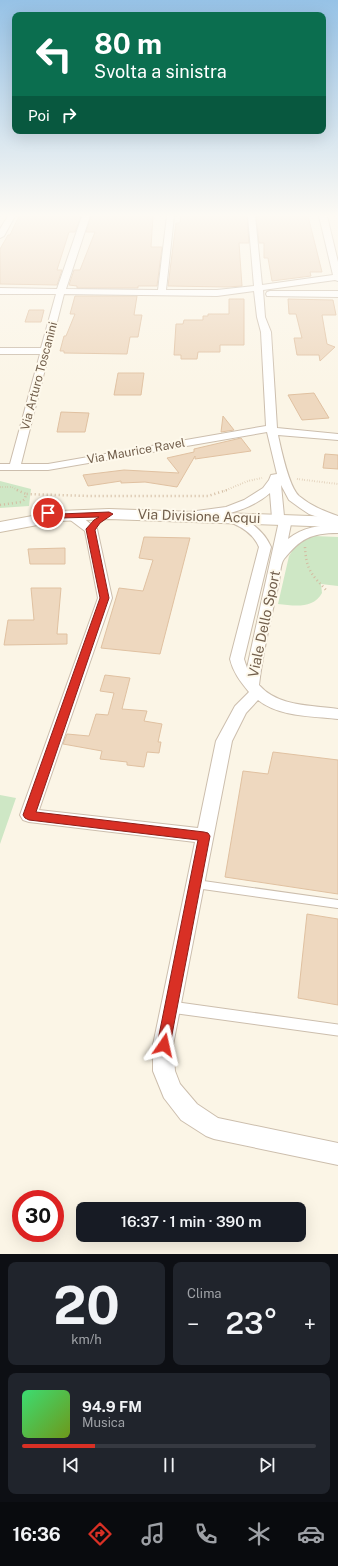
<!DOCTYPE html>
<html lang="it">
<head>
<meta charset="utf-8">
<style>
  body { margin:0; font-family:"Public Sans",sans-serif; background:#20242c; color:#f1f3f6; height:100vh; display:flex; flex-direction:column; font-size:15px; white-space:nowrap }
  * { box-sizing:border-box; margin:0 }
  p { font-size:13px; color:#9ea1a6 }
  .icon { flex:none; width:22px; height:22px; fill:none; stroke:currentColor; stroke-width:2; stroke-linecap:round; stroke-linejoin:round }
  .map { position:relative; height:1254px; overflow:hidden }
  .drawer { display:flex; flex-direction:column; gap:8px; padding:8px; background:#0d0f14; flex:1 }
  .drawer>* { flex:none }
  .top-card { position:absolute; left:12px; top:12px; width:314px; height:122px; border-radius:8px; box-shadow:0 4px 16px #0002; background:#0b6e4f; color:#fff; overflow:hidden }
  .speed { position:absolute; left:12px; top:1190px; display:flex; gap:8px; font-size:20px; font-weight:700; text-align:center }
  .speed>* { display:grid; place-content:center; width:52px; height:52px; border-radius:50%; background:#171b24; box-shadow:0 4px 16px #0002; line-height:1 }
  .speed .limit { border:6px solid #d22; background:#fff; color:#111 }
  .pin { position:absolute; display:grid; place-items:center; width:34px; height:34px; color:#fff; margin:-17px; border:2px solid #fff; border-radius:50%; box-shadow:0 1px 4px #0007 }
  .me { position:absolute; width:44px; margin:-22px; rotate:11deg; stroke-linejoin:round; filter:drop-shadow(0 0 3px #0008) }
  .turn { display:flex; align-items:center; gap:14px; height:84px; padding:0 16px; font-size:18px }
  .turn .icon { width:52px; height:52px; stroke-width:2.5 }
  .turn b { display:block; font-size:28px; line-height:34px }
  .then { display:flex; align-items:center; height:38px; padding:0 16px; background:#0003; gap:8px; font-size:15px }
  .big { font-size:30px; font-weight:600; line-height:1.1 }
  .drawer .tile { flex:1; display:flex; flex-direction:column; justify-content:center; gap:6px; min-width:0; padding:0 14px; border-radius:8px; background:#20242c }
  .drawer .dial { align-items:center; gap:0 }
  .dial b { font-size:52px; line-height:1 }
  .song { display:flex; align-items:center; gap:12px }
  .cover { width:48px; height:48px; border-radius:6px; background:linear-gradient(135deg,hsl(140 70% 55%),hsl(80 70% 35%)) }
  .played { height:4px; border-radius:2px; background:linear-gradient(90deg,#d93025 25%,#363941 25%) }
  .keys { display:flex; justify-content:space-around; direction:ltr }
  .heat { display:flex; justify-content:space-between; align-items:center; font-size:22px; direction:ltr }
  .drawer .tiles { flex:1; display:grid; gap:8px; grid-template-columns:1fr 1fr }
  .tile:last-child { grid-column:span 2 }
  .trip { position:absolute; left:76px; top:1202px; width:230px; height:40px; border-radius:8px; background:#171b24; box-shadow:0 4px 16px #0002; font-weight:600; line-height:40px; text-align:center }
  .menu { display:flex; height:64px; justify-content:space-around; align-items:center; background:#090b0e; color:#9ea1a6 }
  .menu .icon { width:28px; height:28px }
  .menu .on { color:#d93025 }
  .menu b { font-size:18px; color:#f1f3f6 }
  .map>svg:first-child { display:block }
</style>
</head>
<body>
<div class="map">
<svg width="338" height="1254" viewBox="0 0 338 1254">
  <rect width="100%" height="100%" fill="#fbf5e6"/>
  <!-- green -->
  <path fill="#cee7c5" d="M0,481L31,489L29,506L0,508Z
    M314,536L338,537V586L321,584L322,593C313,609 295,606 278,604L289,556L298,542Z
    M0,795L16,798L0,844Z"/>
  <!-- building -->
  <path fill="#eed8bf" stroke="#e0c1a1" d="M19,216H81L75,232H69L57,270H62L57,285L0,284V249L8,235H10Z
    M91,216H153L151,247H162L157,286H138V288H77V286L69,285L74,270H80L95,232H86Z
    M181,216H247L249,243H239L242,286L228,287L168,286L176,223H180Z
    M256,216H308L322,272H310L311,276L272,281L268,258H264V243H259Z
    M75,296H137L134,315H142L138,337H130L127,354L64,353V351H60L64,336H66L75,314H70Z
    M229,299H244V345H220V352H198L197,359H181V355H174L176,324H183L184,320H203V316H208V314H229Z
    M288,299L333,300L336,315H322L327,344L335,347L320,361L319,355H297L294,338H302L296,314H289Z
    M29,310H44L41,322H25Z
    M118,373H144L141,395H114Z
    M314,393L329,418L302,420L288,395Z
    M61,412L89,413L85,432H57Z
    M223,416L234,430L221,432Z
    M241,438L251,451L195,459V456L177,487L145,482L121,483V481L88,486L83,475L124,470L179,473L167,458L194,452V449Z
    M325,454L338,455V469L323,468Z
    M144,537L190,538L160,654L101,648L119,588L143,591L153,560L139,558Z
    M65,548V564H30L28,549Z
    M31,588H61L57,634H67V644L4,645L8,620H34Z
    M105,675L130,678L122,709L147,711L144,721L162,724L158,742H161L159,753L147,752L144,767L127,765V762L100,759L102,751L63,744L67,734L89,736L96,714L108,715L114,693L100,691Z
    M273,752L338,760V894L225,877L243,771L268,774Z
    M307,914L338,919V1005L298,998Z"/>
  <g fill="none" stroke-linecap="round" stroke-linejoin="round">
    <!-- service-far1 casing -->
    <g stroke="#ccbead" stroke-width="10">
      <path id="service-far1" d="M196,884L338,904"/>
    </g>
    <!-- service casing -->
    <g stroke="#ccbead" stroke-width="13">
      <path id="service" d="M171,1007L338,1030"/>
    </g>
    <!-- minor casing -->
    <g stroke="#ccbead" stroke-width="2">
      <path id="minor" d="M8,216H15L4,236L0,238V229Z
        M82,216H90L66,289L158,290L167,216H174L166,290H217L254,286L248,216H255L262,285L333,275L319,216H327L338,262V281L335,280L263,290L265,317L271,332L277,428L338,434V440L278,435C281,449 289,487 299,496C311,506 324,511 338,516V524L309,514L300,508L289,500L281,485L284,516H290L292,519L288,539C303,527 320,525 338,525V533C311,533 300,539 284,559C280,564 280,577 279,583C271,617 263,650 259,685C278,707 312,705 338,709V719C312,716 279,717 258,700L246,713L232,741L173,1045L175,1071L180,1084L197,1104L218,1118L338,1143V1165L214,1139L206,1136L181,1120L164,1098L153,1071V1045L195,842L29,822L23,820L20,815L98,598L85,531L69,519L67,516L69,513H77L97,529L112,598L39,810L198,828L216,741L235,706L249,692C240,681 233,672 230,659L259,547C254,535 244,528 232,523C227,522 223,522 220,518L222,515C241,511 264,530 271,547L244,659L247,668L279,521H274L272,518L270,493C248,512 221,516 193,519L189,518L187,515L189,512L226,507L244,500L263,488L269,480L271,475L277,474L267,432L48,470H0V464H10L40,354H0V348H41L56,294H0V288L57,289ZM254,291L257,317L261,332L266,426L48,464H21L64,294L217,296Z
        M270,291H338V297L267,296L266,294L267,292Z"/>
    </g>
    <!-- secondary casing -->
    <g stroke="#cebfaa" stroke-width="2">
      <path id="secondary" d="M109,509L338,517V527L109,519L59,521L0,532V522L59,511Z"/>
    </g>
    <!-- path-far1 -->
    <path stroke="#d3bca2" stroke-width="2" stroke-dasharray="0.5 2" stroke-linecap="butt" d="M297,479L338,484
      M0,487H12L19,491
      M224,491L248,481L262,478"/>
    <!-- path -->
    <path stroke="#d3bca2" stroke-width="2.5" stroke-dasharray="1 3" stroke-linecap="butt" d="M17,490L26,494
      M0,505L21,502L25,499L26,494L90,496H208L227,490
      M305,547C306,570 312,575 327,591"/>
    <!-- service-far1 -->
    <use href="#service-far1" stroke="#fff" stroke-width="8"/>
    <!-- service -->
    <use href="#service" stroke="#fff" stroke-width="11"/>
    <!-- minor -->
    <use href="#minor" fill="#fff" fill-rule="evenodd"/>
    <!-- secondary -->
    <use href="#secondary" fill="#fff" fill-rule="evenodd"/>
  </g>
  <!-- sky -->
  <linearGradient id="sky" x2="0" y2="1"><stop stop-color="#96c2e6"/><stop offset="0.55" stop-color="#fdfaf4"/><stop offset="1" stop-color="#fdfaf4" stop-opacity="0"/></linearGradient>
  <rect width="338" height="391" fill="url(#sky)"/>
  <!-- route -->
  <path fill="#d93025" stroke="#8d1f18" d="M45,511L60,514L109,512L113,514L100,523L95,530L109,598L36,812L204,832L208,833L210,836L170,1045L168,1049L164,1051L159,1049L157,1045L198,840L29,820L25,818L23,815L100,598L86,529L94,520L99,517L59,518L45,515Z"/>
  <g text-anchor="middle" stroke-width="4" stroke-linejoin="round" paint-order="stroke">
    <!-- far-street labels -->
    <g font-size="12" fill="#725f4c" stroke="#fef9ec">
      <text transform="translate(39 376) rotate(-75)" y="4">Via Arturo Toscanini</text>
      <text transform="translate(136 451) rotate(-10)" y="4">Via Maurice Ravel</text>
    </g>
    <!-- street labels -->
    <g font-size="14" fill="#725f4c" stroke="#fef9ec">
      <text transform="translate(199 516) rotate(2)" y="5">Via Divisione Acqui</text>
      <text transform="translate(264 624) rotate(-78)" y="5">Viale Dello Sport</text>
    </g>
  </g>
</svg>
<div class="speed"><div class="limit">30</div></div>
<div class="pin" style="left:48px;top:513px;background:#d93025"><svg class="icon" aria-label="arrive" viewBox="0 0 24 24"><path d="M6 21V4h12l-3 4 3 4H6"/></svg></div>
<svg class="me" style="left:164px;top:1045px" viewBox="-20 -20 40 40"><path d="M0-17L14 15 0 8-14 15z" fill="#d93025" stroke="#fff" stroke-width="4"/></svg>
<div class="trip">16:37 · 1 min · 390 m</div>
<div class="top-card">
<div class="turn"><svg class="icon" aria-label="left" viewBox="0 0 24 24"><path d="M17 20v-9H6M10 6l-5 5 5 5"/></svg><div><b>80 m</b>Svolta a sinistra</div></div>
<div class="then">Poi<svg class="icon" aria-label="right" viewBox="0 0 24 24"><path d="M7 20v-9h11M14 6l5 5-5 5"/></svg></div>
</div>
</div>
<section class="drawer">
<div class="tiles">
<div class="tile dial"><b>20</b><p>km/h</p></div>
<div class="tile"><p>Clima</p>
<div class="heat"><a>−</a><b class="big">23°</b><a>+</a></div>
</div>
<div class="tile">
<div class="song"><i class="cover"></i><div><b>94.9 FM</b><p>Musica</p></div></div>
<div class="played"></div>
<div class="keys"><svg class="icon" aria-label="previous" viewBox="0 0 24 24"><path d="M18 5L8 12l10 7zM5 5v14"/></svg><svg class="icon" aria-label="pause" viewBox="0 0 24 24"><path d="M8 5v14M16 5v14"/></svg><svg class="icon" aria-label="next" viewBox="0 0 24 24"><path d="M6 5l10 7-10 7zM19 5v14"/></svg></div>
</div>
</div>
</section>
<nav class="menu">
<b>16:36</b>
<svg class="icon on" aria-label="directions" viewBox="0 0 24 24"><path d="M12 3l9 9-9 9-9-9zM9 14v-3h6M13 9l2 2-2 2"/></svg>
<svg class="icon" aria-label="music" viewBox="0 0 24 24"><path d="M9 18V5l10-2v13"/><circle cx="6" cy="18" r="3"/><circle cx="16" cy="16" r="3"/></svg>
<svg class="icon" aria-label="phone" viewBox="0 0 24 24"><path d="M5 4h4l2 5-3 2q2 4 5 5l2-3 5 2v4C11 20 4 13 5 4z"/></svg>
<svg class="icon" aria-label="climate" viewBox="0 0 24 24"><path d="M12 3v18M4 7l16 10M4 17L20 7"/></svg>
<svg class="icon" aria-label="car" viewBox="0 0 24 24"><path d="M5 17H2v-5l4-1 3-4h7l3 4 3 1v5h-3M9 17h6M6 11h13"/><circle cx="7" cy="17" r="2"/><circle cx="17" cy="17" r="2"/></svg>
</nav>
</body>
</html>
